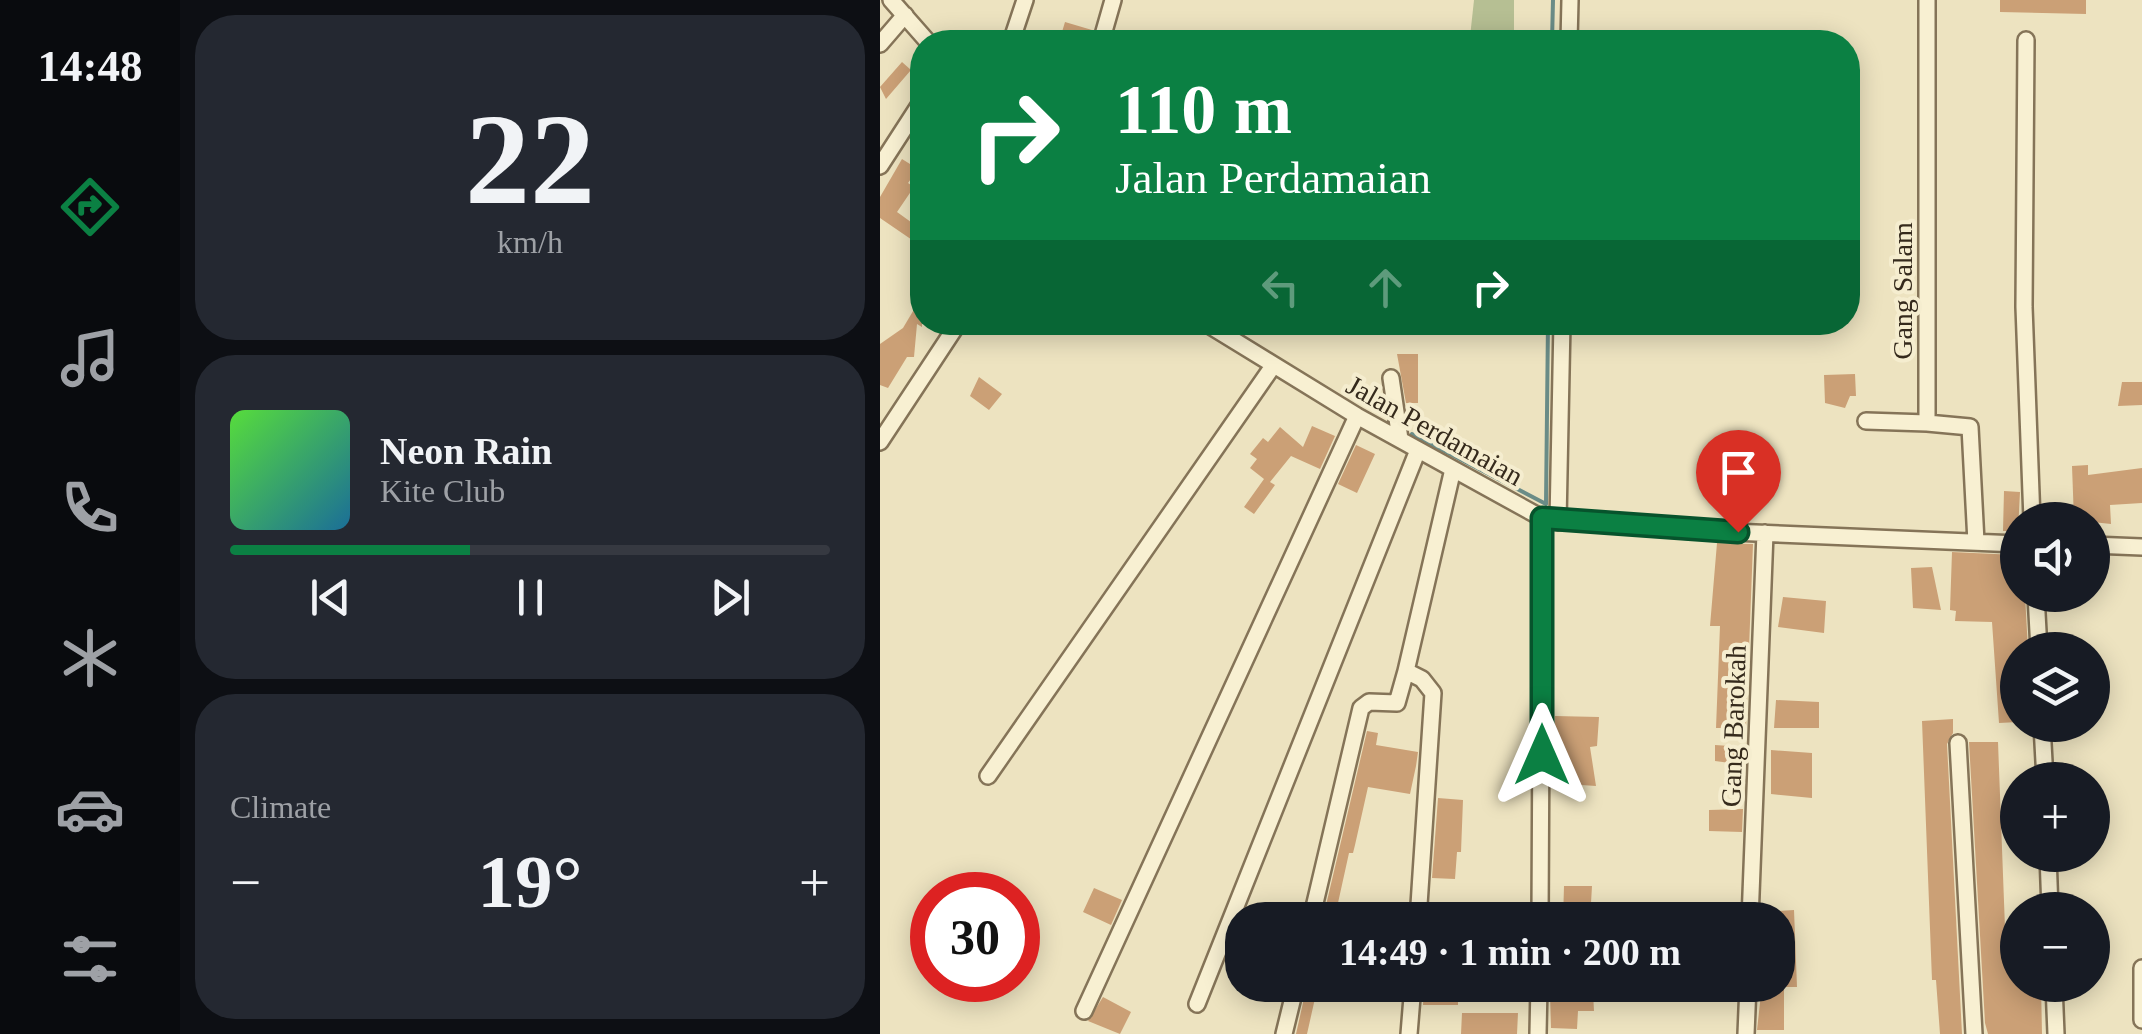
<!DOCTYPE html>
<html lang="en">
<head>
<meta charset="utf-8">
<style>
  body { margin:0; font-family:"Times New Roman",serif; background:#242831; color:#f1f3f6; height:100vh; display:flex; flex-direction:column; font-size:38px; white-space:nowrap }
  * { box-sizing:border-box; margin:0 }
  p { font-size:32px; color:#9ea1a6 }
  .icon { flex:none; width:55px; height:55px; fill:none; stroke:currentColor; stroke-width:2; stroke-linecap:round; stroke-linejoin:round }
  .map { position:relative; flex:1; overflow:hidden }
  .details { display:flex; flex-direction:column; gap:15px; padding:15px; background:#0d0f14; width:700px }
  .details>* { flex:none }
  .hud { position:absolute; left:30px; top:30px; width:950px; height:305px; border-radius:40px; box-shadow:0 5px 25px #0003; background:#0b8043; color:#fff; overflow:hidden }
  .buttons { position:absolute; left:1120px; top:502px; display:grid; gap:20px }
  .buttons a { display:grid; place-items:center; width:110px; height:110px; border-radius:50%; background:#171b24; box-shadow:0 5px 25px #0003; font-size:50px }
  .speed { position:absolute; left:30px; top:872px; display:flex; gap:20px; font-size:50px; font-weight:700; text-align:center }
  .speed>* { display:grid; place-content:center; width:130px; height:130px; border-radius:50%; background:#171b24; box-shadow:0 5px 25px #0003; line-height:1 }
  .speed .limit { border:15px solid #d22; background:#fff; color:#111 }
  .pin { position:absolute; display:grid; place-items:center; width:85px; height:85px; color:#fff; margin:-102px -42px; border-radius:50% 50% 50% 0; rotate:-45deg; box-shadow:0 0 10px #0007 }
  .pin .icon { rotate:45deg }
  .me { position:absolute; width:110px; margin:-55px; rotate:0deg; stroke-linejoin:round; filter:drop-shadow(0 0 8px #0008) }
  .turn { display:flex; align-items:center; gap:35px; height:210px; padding:0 40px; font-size:45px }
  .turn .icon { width:130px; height:130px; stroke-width:2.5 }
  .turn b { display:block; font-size:70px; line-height:85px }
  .lanes { display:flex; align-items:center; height:95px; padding:0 40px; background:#0003; justify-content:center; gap:50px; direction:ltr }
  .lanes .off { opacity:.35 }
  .big { font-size:75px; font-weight:700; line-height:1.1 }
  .details .tile { flex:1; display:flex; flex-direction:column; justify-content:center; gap:15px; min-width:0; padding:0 35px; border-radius:40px; background:#242831 }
  .details .dial { align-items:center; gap:0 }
  .dial b { font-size:130px; line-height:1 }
  .song { display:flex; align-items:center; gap:30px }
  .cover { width:120px; height:120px; border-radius:15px; background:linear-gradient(135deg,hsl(110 70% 55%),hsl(200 70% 35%)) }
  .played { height:10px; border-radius:5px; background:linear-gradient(90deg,#0b8043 40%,#363941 40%) }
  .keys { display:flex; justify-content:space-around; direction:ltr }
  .heat { display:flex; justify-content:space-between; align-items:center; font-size:55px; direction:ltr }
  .trip { position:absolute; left:345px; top:902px; width:570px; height:100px; border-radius:40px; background:#171b24; box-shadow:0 5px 25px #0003; font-weight:700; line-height:100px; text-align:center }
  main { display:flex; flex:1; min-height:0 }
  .menu { display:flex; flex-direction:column; width:180px; justify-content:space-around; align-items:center; background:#090b0e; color:#9ea1a6 }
  .menu .icon { width:70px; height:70px }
  .menu .selected { color:#0b8043 }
  .menu b { font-size:45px; color:#f1f3f6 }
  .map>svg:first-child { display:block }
</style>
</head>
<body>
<main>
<nav class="menu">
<b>14:48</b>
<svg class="icon selected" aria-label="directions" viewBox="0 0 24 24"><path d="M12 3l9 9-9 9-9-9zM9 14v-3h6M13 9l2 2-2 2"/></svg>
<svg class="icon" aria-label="music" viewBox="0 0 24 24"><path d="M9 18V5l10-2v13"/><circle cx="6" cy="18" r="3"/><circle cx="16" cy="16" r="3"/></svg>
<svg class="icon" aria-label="phone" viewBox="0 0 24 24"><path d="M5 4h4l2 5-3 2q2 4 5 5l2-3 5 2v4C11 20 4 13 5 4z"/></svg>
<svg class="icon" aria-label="climate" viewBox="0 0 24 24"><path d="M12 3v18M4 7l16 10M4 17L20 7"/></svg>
<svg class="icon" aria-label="car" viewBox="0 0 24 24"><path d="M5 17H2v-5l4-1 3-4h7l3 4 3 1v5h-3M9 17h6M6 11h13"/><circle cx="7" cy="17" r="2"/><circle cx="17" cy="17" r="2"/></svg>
<svg class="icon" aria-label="filters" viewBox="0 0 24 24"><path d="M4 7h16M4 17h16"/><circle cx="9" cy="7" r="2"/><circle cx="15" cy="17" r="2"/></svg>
</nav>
<section class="details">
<div class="tile dial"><b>22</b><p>km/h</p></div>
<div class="tile">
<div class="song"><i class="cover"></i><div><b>Neon Rain</b><p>Kite Club</p></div></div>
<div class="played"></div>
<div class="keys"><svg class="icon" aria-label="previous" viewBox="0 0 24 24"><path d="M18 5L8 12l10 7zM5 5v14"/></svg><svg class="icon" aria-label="pause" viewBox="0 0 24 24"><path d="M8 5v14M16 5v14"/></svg><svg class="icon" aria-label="next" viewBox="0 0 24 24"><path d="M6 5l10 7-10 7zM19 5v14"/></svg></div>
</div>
<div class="tile"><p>Climate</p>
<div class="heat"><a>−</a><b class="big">19°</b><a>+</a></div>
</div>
</section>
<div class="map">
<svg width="1262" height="1034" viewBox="0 0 1262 1034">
  <rect width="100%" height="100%" fill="#ede3c0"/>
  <!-- cemetery -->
  <path fill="#b6bf93" d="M594,0H634V42L590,37Z"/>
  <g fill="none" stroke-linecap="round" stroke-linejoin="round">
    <!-- stream -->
    <path stroke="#6a8c87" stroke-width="4" d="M672,42L673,0
      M532,434L666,504L668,322"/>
  </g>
  <!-- building -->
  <path fill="#cba076" d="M1120,0H1206V14L1120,12Z
    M185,22L212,30L208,42H179Z
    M22,62L31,70L6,99L0,87Z
    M22,159L38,169L28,183L34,187L17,212L42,230L38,244L0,218V197Z
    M42,296V327L37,324L34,357H27L8,388L0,385V344L23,328Z
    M517,354H538V403H526Z
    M975,374L976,396H970L965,408L945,403L944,375Z
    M99,377L122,394L109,410L90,396Z
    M1242,382H1262V405L1238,406Z
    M432,426L455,436L440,469L411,456L390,482L395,485L374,514L364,507L384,479L370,468L377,459L370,454L383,438L388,442L400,427L423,447Z
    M476,445L495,454L477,493L458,484Z
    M1208,465V475L1262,468V503L1230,505L1231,524L1194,520L1192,466Z
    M1124,491L1140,492L1138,531H1123Z
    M837,543L873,544L866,728H836L840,626H830Z
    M1072,552L1136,555L1138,595H1145L1148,650H1138V722L1119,723L1112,622L1075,621L1076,611L1070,610Z
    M1052,567L1061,610L1033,608L1031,568Z
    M903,597L946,601L944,633L898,627Z
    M896,700L939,702V728H894Z
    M675,716L719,717L717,746L710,747L716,786L672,783Z
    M1073,719V733L1067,744L1082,1034H1060L1056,980H1052L1042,721Z
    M487,731L498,733L496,745L538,752L536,766L530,794L488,787L475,845L473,853H469L456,912L496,908L497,920H455V917L454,920L443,918Z
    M1089,742H1118L1125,928L1138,927V941L1126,943L1127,968H1138V985H1161L1162,1034H1108L1105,1023Z
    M835,745L865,747V765L835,761Z
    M891,750L932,753V798L891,794Z
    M558,798L583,800L581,852H577L575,879L552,878Z
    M863,809L862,832L829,831V810Z
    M684,886H712L710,920H683Z
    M214,888L242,900L231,925L203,912Z
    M914,910L917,987H904V1030H877L882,985H898V911Z
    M427,985H438L427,1034H416Z
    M544,985H578V1005H543Z
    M678,985H701L700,992H713L714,1011H698L697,1029L671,1028L670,994H677Z
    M223,997L251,1012L240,1034L208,1021Z
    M582,1013H638L637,1034H581Z"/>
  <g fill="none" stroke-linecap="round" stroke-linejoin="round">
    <!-- minor casing -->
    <g stroke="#857458" stroke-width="20">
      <path id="minor" d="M11,0L48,42
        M1047,0V423L1090,427L1096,542
        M1146,40L1144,307L1152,520
        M131,42L145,0
        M221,42L233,0
        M689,42L690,0
        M0,44L25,15
        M0,166L42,101
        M324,322L477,416L662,518L803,530L1138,544
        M511,378L520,439
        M986,421L1047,423
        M0,442L79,322
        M678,522L682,322
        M1212,545L1262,547
        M1156,595L1159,650
        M1162,725L1165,780
        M1078,743L1094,1034
        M108,776L393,366
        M1168,855L1170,910
        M431,920L481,708L489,702L517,703L526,671
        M538,920L553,693L542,679L526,671L573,469
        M660,920L662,518
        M870,920L885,533
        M1262,968V1020
        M1174,985L1176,1034
        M317,1004L538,450
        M204,1011L477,416
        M404,1034L416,985
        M529,1034L533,985
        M658,1034L659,985
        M866,1034L868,985"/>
    </g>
    <!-- minor -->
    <use href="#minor" stroke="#f8f0d2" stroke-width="15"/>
  </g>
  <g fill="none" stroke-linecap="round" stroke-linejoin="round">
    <!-- route casing -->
    <g stroke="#07532c" stroke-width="25">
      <path id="route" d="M662,755V518L858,532"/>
    </g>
    <!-- route -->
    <use href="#route" stroke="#0b8043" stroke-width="18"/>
  </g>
  <g text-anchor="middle" stroke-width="8" stroke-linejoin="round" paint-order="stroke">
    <!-- street labels -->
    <g font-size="28" fill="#352a1c" stroke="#f5edcf">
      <text transform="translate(1022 291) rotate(-90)" y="10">Gang Salam</text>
      <text transform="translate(555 430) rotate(29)" y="10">Jalan Perdamaian</text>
      <text transform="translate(853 726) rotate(-88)" y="10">Gang Barokah</text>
    </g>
  </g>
</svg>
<div class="buttons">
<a><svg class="icon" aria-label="sound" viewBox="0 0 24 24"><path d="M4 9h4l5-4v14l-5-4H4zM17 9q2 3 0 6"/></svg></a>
<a><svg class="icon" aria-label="layers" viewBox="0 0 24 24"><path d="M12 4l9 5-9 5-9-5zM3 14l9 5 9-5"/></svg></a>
<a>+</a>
<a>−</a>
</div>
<div class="speed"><div class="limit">30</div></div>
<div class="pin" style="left:858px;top:532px;background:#d93025"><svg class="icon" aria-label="arrive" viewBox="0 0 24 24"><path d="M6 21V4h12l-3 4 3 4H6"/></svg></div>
<svg class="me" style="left:662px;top:755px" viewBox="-20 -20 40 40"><path d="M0-17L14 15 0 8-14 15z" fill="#0b8043" stroke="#fff" stroke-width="4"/></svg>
<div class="trip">14:49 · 1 min · 200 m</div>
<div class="hud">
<div class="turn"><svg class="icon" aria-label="right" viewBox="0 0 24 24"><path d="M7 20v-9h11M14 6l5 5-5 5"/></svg><div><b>110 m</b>Jalan Perdamaian</div></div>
<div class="lanes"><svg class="icon off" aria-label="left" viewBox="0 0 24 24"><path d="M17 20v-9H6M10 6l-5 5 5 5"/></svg><svg class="icon off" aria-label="ahead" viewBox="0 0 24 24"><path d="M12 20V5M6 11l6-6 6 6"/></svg><svg class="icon" aria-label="right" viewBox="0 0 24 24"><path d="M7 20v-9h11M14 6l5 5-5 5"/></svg></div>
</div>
</div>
</main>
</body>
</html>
